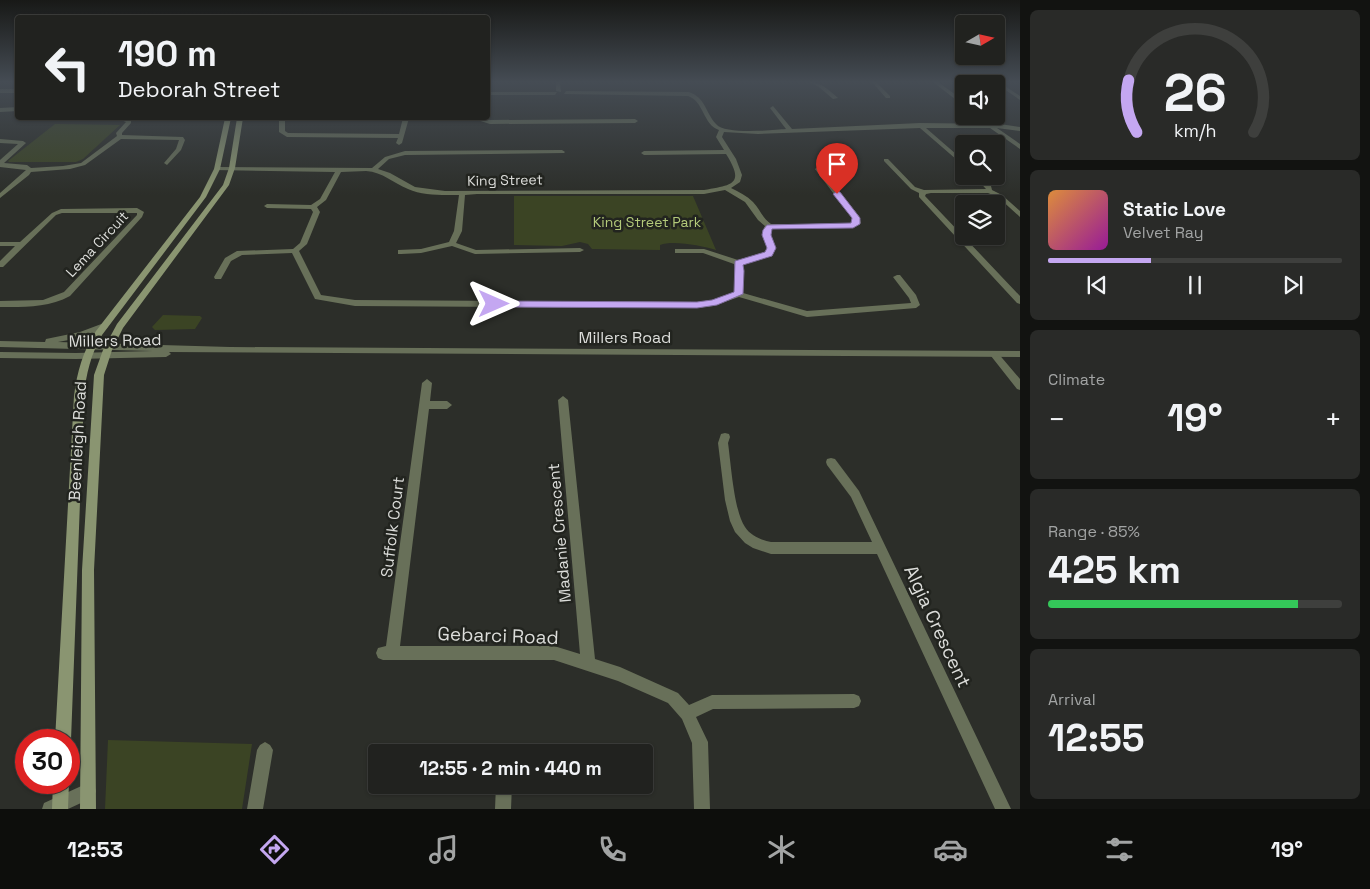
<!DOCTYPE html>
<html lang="en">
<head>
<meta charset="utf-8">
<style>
  body { margin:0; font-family:"Space Grotesk",sans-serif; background:#292a28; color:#f1f3f6; height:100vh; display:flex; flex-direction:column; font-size:19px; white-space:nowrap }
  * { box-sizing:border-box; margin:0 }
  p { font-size:16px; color:#a2a4a4 }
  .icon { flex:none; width:28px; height:28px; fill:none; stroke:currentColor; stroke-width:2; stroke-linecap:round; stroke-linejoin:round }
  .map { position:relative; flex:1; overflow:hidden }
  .panel { display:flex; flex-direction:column; gap:10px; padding:10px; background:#121311; width:350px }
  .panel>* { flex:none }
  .banner { position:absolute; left:15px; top:15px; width:475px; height:105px; border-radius:5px; box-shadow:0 1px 4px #0004,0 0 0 1px #3e3f3d; background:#21221f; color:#f1f3f6; overflow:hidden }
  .needle { width:32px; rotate:81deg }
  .controls { position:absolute; left:955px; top:15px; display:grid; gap:10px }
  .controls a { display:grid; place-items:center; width:50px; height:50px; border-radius:5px; background:#21221f; box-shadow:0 1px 4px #0004,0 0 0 1px #3e3f3d; font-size:25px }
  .speed { position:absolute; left:15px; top:729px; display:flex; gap:10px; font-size:25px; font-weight:700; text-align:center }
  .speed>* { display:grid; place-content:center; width:65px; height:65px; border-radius:50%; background:#21221f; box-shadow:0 1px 4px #0004,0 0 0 1px #3e3f3d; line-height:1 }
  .speed .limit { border:8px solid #d22; background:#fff; color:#111 }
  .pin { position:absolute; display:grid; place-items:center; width:42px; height:42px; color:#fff; margin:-51px -21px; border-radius:50% 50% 50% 0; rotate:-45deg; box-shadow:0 0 5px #0007 }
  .pin .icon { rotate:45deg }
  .me { position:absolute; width:55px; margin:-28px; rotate:90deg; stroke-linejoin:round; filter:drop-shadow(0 0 4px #0008) }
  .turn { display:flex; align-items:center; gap:18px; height:105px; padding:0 20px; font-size:22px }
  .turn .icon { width:65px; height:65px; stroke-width:2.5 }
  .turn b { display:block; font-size:35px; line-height:42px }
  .big { font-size:38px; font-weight:700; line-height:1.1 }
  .panel .widget { flex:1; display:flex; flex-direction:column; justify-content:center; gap:8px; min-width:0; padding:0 18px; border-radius:8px; background:#292a28 }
  .panel .dial { align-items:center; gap:0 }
  .dial svg { height:130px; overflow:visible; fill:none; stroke:#3e3f3d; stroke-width:7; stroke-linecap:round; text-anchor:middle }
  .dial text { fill:#f1f3f6; stroke:none }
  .song { display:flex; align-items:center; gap:15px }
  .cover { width:60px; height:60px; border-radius:8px; background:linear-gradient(135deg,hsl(30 70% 55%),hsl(300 70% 35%)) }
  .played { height:5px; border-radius:2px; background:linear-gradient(90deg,#c4a7f1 35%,#3e3f3d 35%) }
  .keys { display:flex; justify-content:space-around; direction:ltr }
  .heat { display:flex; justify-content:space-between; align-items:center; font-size:28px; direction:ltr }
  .charge { height:8px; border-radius:4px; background:linear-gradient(90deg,#34c759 85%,#3e3f3d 0) }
  .trip { position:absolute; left:368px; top:744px; width:285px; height:50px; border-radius:5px; background:#21221f; box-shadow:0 1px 4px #0004,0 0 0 1px #3e3f3d; font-weight:700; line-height:50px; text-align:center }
  .tabs { display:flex; height:80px; justify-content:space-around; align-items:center; background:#0d0e0c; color:#a2a4a4 }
  .tabs .icon { width:35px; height:35px }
  .tabs .selected { color:#c4a7f1 }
  .tabs b { font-size:22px; color:#f1f3f6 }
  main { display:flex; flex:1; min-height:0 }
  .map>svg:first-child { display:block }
</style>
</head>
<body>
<main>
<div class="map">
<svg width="1020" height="809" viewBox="0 0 1020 809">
  <rect width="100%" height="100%" fill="#2c2e29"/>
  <!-- green -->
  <path fill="#3b4424" d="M55,124L120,125L83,159L76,162H9L8,161Z
    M514,196H693L716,250C702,246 674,240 660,245V250L592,249L588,244L580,242L562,246L514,245Z
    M163,315L200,316L202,318L195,329L155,330L152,327Z
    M108,740L252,744L242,809H105Z"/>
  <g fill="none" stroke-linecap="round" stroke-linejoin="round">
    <!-- minor -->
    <path fill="#687059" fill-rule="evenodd" d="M556,82H560L561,92L556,91Z
      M809,82C821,82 829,90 838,98L833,99L819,87Z
      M872,82H876L890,96V98H886Z
      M933,82H938L960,98L955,99Z
      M994,82H999L1020,96V100Z
      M566,91L689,92C706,98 705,112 716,124C725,135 772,130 786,129L770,108L773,106L792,129L920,123L1000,124L1020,127V131L997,128L1020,144V149L990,128H926L964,161V166L920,128L758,134L724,132L722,137L736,159L742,175L740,182L731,188C739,192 747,196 753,202C760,209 762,218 771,224H847L853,222L852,218L815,169L818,167L820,168L859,216L861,223L848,228H772L771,235L775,248L771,256L742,264L744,271L743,293L807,311L911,303L909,298L893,277L897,275H900L916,295L920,305L916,308L807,317L739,297L713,306L697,308L355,306L315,299L292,253L242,255L231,261L221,279H215L214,277L225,258L237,251L293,249L300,243L313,212L311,209L267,208L264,206L267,204L311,205L320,199L335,172L215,170L214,169L217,167L372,168L385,157L405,151L562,150L565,152L564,153L405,155L389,159L378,169L390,173L415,187L445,191L704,190C733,185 745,184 726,154L644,155L641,153L644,151L724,150L716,137L719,130C703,125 704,101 688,96L564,94ZM366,171C383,172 393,183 408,189C423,196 442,195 459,195L454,231L449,242L421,249L398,250V254H401L421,253L452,246L475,254L580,252L584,250L580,248L476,250L456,243L462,231L465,195L477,194H704L725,190L745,202L758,220L765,226C761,232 765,241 767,248L765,252L738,260L704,249H675V253H703L734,264L736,271L735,293L712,300L697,302L355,300L321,295L299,251L307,244L320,212L317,207L326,200L341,172Z
      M557,92L555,95H488V92Z
      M18,107V111L0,112V108Z
      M102,118H125L131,121V123L122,133V135L183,137L185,140L181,150L167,165L164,163L176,149L179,140L121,139L85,165L70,169L31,172L29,175L0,198V193L26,170L0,167V160L18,144L0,143V139L23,141L26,143L4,163L27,165L31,168L63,166L81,163L117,136L116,133L126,122C118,118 107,122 102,118Z
      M279,118H285V131L288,133L399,134L403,118H409L402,143L399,145L396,143L398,138L287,137L279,132Z
      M471,118H479L490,120L635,119L638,121L635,123L490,124Z
      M884,159H888L915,187L924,190L986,189L974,176H981L991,186L992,190L1002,195L1020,211V217L998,197L988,193H931L926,194L925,196L1020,296V304L1017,303L919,197V193L911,189L884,161Z
      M137,208L144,212L142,217L70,296C48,308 24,307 0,307V301L43,300L64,292L137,215V213H62L56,215L3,267H0V261L15,246H0V242H20L52,213L61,209Z
      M994,351L997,352L1020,379V390L1017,389L991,356L989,354L991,352Z
      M427,379L432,383L430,401H447L452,405L447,409H429L400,646H554L580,654L558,400L563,396L568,400L595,659L620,667L678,693L689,705L712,695L854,694L859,696L861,701L859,706L854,708L713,709L696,717L708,742L710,809H694L692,743L682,719L668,703L618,681L554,660H383L378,658L376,653L378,648L386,646L422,383Z
      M725,433L729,434L730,437L728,443C731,464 734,511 745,527C751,536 761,540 771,542H872L851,497L827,465L826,462L827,459L831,458L835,459L859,491L1011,809H995L877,554H771L753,548L745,543L735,532L730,521L725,500L718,443L721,434Z
      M265,742L270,745L273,750L263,809H247L257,750L260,745Z
      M88,783L94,785L96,791L94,797L68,809H42L44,803Z
      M496,785H512L511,809H495Z"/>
    <!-- tertiary -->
    <path fill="#687059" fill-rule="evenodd" d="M0,89H18V93H0Z
      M104,323L107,324L108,326L107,328L85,337L58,342L230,347L1020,351V357L169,352L171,354L166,357L76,359L0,358V352L76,353L152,351L0,347V341L45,342L46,339L80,332Z"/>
    <!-- secondary -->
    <path fill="#8a9571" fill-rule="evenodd" d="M225,118H231L220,169L206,197L102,335C91,354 86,374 84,396L71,740L69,745V740H55L74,396C77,372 83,351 96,331L200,197L214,169Z
      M237,118H243L235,168L229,185L123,328L112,350L104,375L94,570L96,809H80L82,570L94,375L103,350L117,324L223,185L229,168Z
      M53,782H69L68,809H52Z"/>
  </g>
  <!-- sky -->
  <linearGradient id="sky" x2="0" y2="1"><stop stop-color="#181917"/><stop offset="0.42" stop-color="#454c54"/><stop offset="1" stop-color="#454c54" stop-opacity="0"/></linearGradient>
  <rect width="1020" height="195" fill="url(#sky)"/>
  <!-- route -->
  <path fill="#c4a7f1" stroke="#7f6d9d" d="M837,191L840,192L860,218V224L853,228L772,229L771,235L776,248L772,256L743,265L744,271L743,294L717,305L697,308L494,307L489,304L494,301L697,302L712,300L734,292L735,261L765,252L767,248L762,235L763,230L767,225L851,223L852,218L833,194Z"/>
  <g text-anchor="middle" stroke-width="5" stroke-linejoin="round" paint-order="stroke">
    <!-- far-street labels -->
    <g font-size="14" fill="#dcddda" stroke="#22241f">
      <text transform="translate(505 180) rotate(-1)" y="5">King Street</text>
      <text transform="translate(97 244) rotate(-47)" y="5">Lema Circuit</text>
    </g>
    <!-- far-park labels -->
    <g font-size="14" fill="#b3ca7a" stroke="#22241f">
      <text x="647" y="227">King Street Park</text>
    </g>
    <!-- street labels -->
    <g font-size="16" fill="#dcddda" stroke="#22241f">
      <text x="625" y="343">Millers Road</text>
      <text transform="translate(115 340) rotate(-1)" y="6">Millers Road</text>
      <text transform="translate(77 441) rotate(-87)" y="6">Beenleigh Road</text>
      <text transform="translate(392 527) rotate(-83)" y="6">Suffolk Court</text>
      <text transform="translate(559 533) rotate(-95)" y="6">Madanie Crescent</text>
    </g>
    <!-- near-street labels -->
    <g font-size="19" fill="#dcddda" stroke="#22241f">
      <text transform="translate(938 626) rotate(65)" y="7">Algia Crescent</text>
      <text transform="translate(498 635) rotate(2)" y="7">Gebarci Road</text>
    </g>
  </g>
</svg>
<div class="controls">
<a><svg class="needle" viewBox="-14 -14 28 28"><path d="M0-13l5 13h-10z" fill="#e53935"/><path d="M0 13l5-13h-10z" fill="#a2a4a4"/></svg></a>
<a><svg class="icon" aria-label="sound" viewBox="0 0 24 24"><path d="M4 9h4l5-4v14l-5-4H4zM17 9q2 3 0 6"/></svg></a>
<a><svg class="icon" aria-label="search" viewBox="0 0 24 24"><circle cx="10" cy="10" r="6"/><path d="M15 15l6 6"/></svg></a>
<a><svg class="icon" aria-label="layers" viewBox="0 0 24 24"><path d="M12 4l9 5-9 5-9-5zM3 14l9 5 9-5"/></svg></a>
</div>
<div class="speed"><div class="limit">30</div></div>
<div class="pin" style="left:837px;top:194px;background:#d93025"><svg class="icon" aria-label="arrive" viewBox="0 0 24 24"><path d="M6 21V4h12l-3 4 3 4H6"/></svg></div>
<svg class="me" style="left:494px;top:304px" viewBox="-20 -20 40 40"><path d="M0-17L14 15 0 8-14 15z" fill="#c4a7f1" stroke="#fff" stroke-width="4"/></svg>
<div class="trip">12:55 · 2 min · 440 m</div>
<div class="banner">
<div class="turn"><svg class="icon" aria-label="left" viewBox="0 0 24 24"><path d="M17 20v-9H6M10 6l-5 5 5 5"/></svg><div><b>190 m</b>Deborah Street</div></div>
</div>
</div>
<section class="panel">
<div class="widget dial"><svg viewBox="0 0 100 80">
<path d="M14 69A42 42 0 1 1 86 69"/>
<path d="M14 69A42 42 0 0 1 9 37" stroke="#c4a7f1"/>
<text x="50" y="56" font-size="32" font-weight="700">26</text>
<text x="50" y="72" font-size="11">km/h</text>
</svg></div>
<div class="widget">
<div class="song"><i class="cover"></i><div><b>Static Love</b><p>Velvet Ray</p></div></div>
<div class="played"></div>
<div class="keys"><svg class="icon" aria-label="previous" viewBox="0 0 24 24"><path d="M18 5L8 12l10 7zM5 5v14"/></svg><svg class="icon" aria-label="pause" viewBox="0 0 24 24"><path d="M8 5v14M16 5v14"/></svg><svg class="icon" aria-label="next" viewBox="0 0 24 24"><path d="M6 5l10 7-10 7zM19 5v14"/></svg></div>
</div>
<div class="widget"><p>Climate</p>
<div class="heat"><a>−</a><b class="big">19°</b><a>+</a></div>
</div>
<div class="widget"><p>Range · 85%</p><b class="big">425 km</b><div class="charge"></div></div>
<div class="widget"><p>Arrival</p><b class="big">12:55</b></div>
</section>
</main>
<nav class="tabs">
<b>12:53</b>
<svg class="icon selected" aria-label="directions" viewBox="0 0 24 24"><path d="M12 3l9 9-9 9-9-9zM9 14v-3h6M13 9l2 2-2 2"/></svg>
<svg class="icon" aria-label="music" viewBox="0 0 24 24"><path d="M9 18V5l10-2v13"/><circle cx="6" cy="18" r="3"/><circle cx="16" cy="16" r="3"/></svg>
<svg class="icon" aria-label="phone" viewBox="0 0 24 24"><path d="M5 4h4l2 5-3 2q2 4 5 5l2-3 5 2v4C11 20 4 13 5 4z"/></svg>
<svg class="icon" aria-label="climate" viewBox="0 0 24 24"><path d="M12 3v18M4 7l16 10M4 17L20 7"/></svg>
<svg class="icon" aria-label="car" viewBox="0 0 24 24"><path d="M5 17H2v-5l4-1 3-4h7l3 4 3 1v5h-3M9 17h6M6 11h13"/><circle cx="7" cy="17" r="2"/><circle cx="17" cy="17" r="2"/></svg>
<svg class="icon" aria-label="filters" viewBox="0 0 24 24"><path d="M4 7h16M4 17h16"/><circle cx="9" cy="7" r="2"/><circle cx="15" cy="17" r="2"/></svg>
<b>19°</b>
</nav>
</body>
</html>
